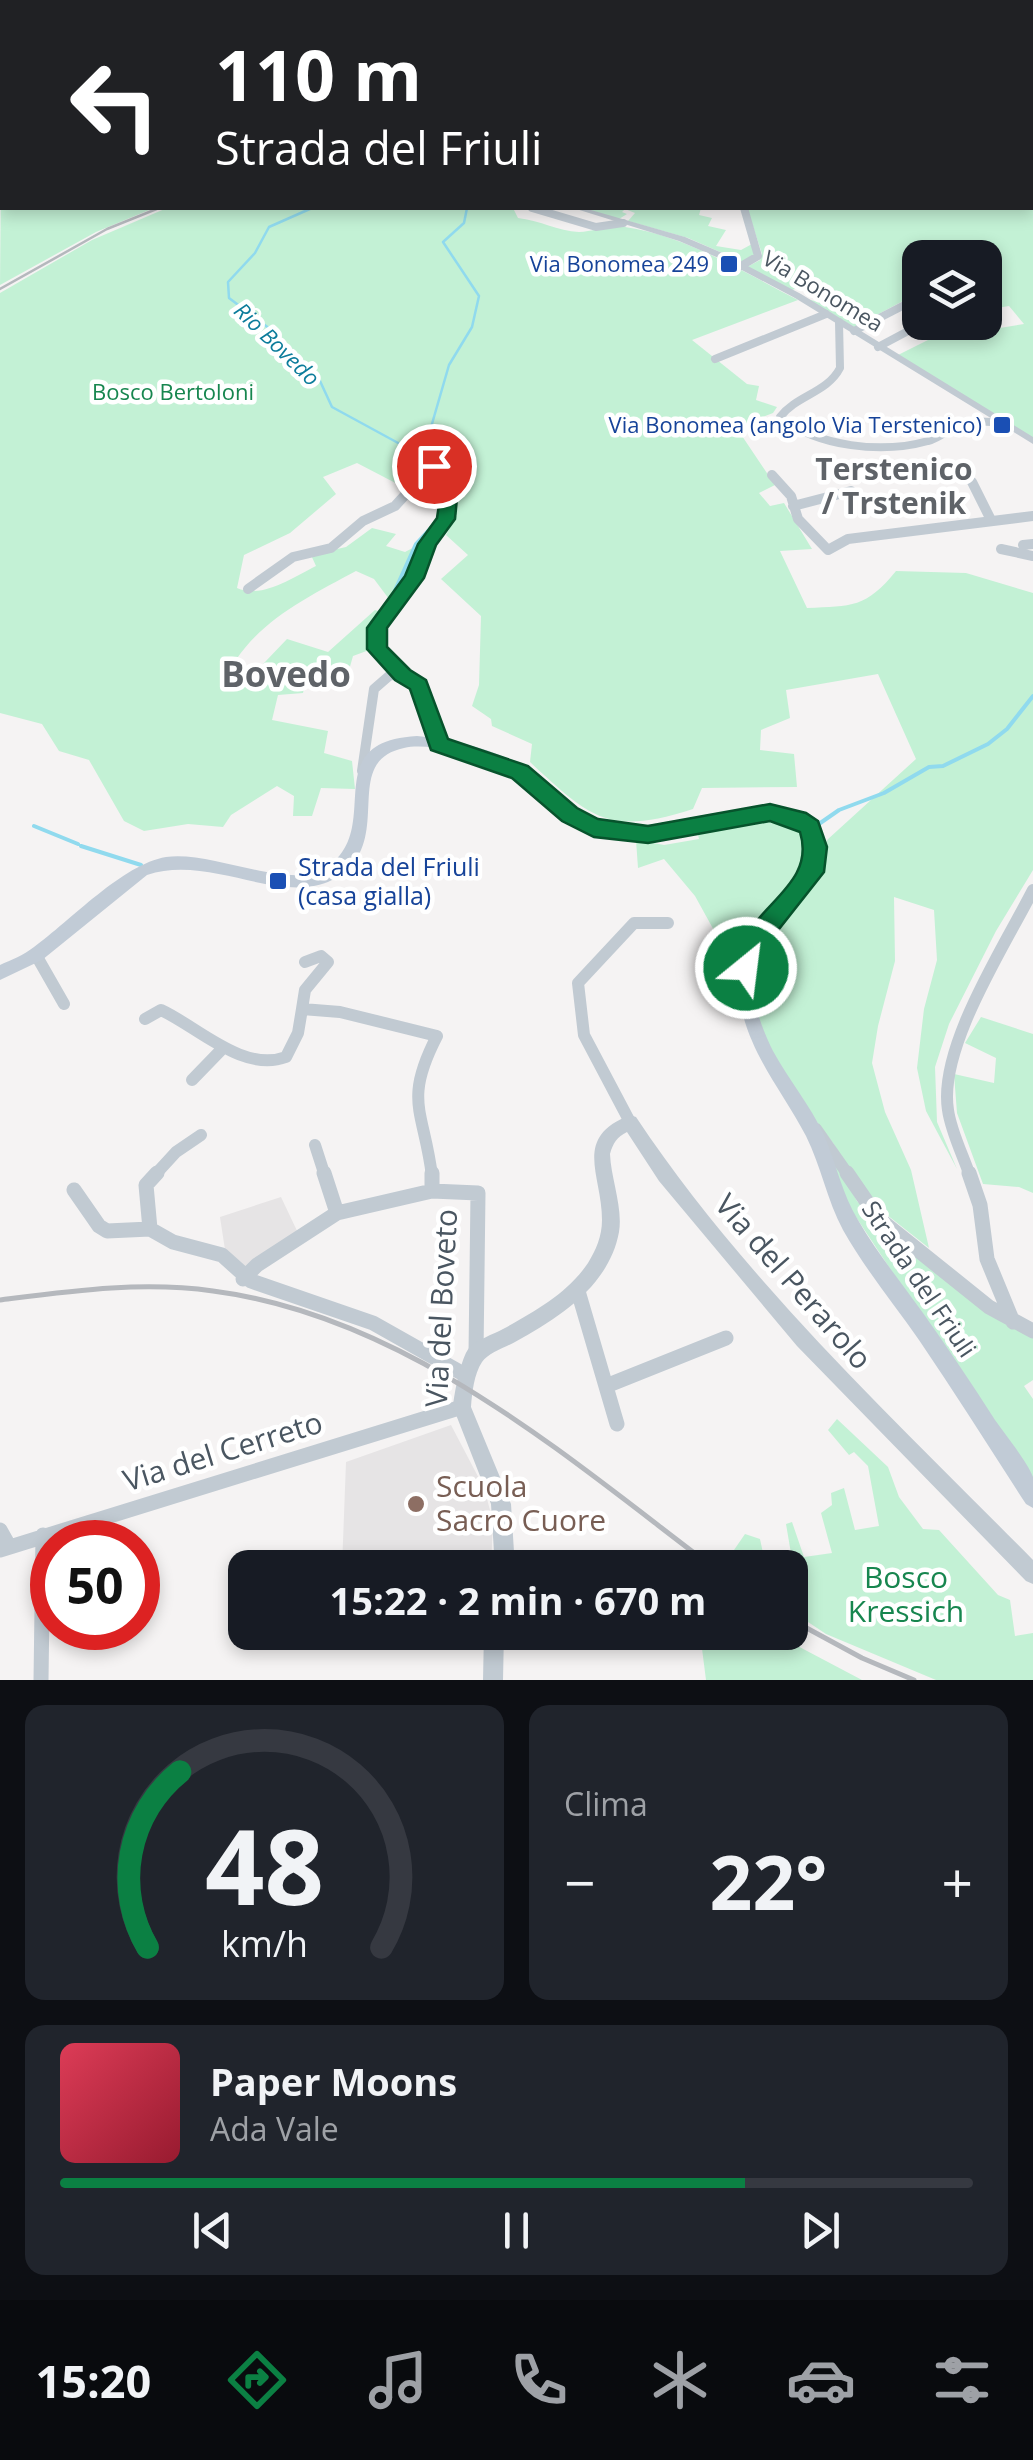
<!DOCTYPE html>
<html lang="it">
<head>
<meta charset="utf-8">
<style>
  body { margin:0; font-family:"Open Sans",sans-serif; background:#20242c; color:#f1f3f6; height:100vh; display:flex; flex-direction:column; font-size:38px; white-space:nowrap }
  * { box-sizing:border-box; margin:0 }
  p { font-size:32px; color:#9ea1a6 }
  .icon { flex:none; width:55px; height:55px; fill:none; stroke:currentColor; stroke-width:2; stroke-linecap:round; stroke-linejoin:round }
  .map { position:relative; height:1680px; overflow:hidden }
  .details { display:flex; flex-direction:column; gap:25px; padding:25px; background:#0d0f14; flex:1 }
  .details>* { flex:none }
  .top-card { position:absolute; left:0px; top:0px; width:1035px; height:210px; box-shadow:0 5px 15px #0003; background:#202124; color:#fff; overflow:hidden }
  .fabs { position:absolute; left:902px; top:240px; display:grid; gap:20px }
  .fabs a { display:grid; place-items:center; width:100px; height:100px; border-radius:20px; background:#171b24; box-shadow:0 5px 15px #0003; font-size:50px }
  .speed { position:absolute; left:30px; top:1520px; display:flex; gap:20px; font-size:50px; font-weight:700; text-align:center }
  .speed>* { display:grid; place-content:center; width:130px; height:130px; border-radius:50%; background:#171b24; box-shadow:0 5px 15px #0003; line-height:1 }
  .speed .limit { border:15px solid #d22; background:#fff; color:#111 }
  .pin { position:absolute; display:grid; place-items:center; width:85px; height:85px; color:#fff; margin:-42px; border:5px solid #fff; border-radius:50%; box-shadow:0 2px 10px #0007 }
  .me { position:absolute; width:110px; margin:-55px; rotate:29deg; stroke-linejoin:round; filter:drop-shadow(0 0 8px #0008) }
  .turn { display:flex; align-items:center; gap:35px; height:210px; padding:0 50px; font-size:45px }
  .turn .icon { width:130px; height:130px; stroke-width:2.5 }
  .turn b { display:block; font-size:70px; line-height:85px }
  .big { font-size:75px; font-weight:700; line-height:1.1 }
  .details .card { flex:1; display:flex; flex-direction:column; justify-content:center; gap:15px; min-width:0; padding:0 35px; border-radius:20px; background:#20242c }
  .details .dial { align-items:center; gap:0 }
  .dial svg { height:260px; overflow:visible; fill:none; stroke:#363941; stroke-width:7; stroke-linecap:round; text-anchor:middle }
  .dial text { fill:#f1f3f6; stroke:none }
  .song { display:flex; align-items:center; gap:30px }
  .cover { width:120px; height:120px; border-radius:15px; background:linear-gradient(135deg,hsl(350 70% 55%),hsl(350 70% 35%)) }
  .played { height:10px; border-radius:5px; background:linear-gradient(90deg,#0b8043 75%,#363941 75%) }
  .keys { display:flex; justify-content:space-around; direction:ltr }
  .heat { display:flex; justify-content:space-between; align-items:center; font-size:55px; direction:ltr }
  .details .tiles { flex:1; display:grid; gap:25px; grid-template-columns:1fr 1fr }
  .card:last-child { grid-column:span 2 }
  .trip { position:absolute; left:228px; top:1550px; width:580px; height:100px; border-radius:20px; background:#171b24; box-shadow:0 5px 15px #0003; font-weight:700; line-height:100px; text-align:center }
  .tabs { display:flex; height:160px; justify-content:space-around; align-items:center; background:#090b0e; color:#9ea1a6 }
  .tabs .icon { width:70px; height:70px }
  .tabs .on { color:#0b8043 }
  .tabs b { font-size:45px; color:#f1f3f6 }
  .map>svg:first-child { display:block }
</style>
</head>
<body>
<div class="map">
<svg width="1033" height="1680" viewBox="0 0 1033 1680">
  <rect width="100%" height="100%" fill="#f5f3f3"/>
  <!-- education -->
  <path fill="#e6e4e5" d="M281,1197L299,1235L244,1271L226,1256L220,1217Z
    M451,1425L484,1488L493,1521L491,1567L342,1568L346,1462Z"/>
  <!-- green -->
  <path fill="#c3f1d5" d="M185,0H559L180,2Z
    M2,65V208H154L96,232L0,285Z
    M1033,144V439L898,355L962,323L985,322L1000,328L1024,324L1009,306L985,310V292L991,291L985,285V258H920V292L854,327L807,299L863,314C840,292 824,301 803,286L792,290L747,267L760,260L762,254L747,208H1032Z
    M167,208H513L518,218C539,220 558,231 579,232C593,232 609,224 625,227C687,236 743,272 798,300L692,340L747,384L759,386L756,400L777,407L773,413L736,427L775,485L759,493L770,506L784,503L812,549L780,551L807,608C852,606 866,608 896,571L966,573L1033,593V870L996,931L949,1024L935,1067L937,1122L957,1169L926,1111L917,1068L924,1009L937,960L934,910L894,897L895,961L878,1026L872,1063L885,1112L911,1170L929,1248L868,1200L833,1143L775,1068L758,1019L752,983L760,944L816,881L827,840L916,759L878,674L786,690L790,718L761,730L760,750L794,754L797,787L702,788L693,809C609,836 591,819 530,762L532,744L492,726L491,719L472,706L479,685L481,616L441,579L468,555L446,535L457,515L357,463L323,477L336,494L290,533L244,555L237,588C262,599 292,578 316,566L311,555L346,547L372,528L396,534L386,546L405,552L424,542L407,577L389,599L374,579L356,571C304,599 243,628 222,688L239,689L287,639L328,652L375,610L382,612L372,634V649L353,656L349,670H308L303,693L278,695L272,720L328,731L324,753L352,761L355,789L321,788L312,816H293L294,796L277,786L231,815L223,827L188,824L144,831L124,821L89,760L59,751L42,724L0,713V293L92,240Z
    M583,208H701L699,215L712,218L708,226L726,230L716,246L741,250L752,244L754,255L743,262L688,238L628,221L635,213L625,209L622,212L627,214L619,219Z
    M762,818C810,825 825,852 790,891C777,905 759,913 748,928C741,938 736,951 732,963L695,896L664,859L638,868L636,840L664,845L699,839L697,830Z
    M981,1017L1033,1034V1193L1019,1187L983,1184L957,1113L954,1074L994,1083L996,1058L965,1043Z
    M827,1145L857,1201L872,1216L1033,1337V1380L1024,1386L1033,1399V1485L848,1205Z
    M837,1419L888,1467L899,1497L923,1529L939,1530L998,1595L1010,1600L1015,1636L1033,1633V1680H936L826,1634L790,1610V1579L795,1577L786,1524L792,1522L804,1557L832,1553L821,1513L832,1505L831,1493L844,1488L855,1530L879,1526L868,1466L854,1452L849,1455L828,1430Z
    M745,1534L760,1539L766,1567L723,1566Z
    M700,1633H773L862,1680H706Z"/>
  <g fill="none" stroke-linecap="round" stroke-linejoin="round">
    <!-- stream-far1 -->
    <path stroke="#90daee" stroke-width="2.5" d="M312,208L269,227L255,253L228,282L229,298L270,329L305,371L320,381L332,407L422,456
      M423,455L449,365L472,327L479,296L443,242L464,223L467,208"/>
    <!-- stream -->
    <path stroke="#90daee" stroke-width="4" d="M418,453L428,461
      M438,484L444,509
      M392,597L416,544L441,517
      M34,826L78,844
      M816,826L839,810L884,793L929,767L943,766L988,744L1007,729L1033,696
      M81,846L141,865"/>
    <!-- minor-far4 -->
    <path stroke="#c1cad2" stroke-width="6" d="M147,2L153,0"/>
    <!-- minor-far3 -->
    <path stroke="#c1cad2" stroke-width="8" d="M532,208L596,227L623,223
      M741,266L758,256L744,208
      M985,320L994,324
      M839,322L840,368C827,393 797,395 780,417C818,447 882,454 928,441C941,438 950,427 962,423C975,419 988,423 1001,422
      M854,331L920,297
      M878,347L925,322
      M715,359L826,314"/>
    <!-- minor-far2 -->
    <path stroke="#c1cad2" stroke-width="10" d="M772,475L791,496L798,519L828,550L848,539L1033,516
      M972,482L991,520
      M793,506L851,491
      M1023,545L1033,544
      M1001,549L1033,556
      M248,589L293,557L331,548L363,521L395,506L406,494L414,468L424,463L434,466L449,498L446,519L427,544L414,578L388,610L375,635L377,649L403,675
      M362,771L374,689L389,676L401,673L411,678L439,745"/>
    <!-- minor-far1 -->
    <path stroke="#c1cad2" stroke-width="12" d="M36,955L64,1004
      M302,1009L305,990L328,962L321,956L305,962
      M145,1019L161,1010C198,1027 243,1073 286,1057L298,1033L302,1009L340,1012L437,1036C403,1102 424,1110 432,1176
      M192,1080L223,1048
      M630,1122L584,1035L578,983L634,923H668
      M816,1129L849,1176
      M315,1145L325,1176
      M154,1176L176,1152L201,1135
      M970,1176C963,1155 951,1132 948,1110C938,1048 1004,947 1033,890"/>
    <!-- minor -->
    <path stroke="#c1cad2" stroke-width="15" d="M324,1173L337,1213
      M432,1173V1191L478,1193L476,1354
      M847,1173L878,1218L989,1307L1033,1331
      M969,1173L980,1205L987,1259L1013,1322
      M74,1190L99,1226L107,1231L150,1229L173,1242L222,1255L251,1281L373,1323L467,1376
      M150,1229L146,1185L157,1173
      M243,1279L257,1265L337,1213L432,1191
      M578,1291L617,1424
      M606,1386L726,1338
      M0,1530L9,1546
      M0,1550L462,1407
      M41,1680L43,1535"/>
    <!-- tertiary -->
    <path fill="#c1cad2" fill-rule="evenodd" d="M560,0H566L565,2H559Z
      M573,208H584L685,237L727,255L801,294L1033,437V444L795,298L721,259L679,241Z
      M630,1115L636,1117C745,1281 895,1420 1033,1560V1584L1026,1581L797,1346L659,1181L627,1132C617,1137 613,1143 610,1154C611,1179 623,1207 619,1232C609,1286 560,1317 515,1342C506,1347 488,1353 482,1362C474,1374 472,1393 471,1407L511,1504L515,1568H495L491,1504L453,1407C454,1394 461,1358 469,1348C476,1340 494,1334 503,1329C534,1312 568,1293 588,1263C596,1250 602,1236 602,1220C602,1174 572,1138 630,1115Z
      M484,1632H504L503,1680H483Z"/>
    <!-- secondary -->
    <path fill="#c1cbd6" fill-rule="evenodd" d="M417,736C455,740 500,750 532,772C562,792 582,823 621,826C670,830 777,786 813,822C859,867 770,919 756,956C745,985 760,1025 773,1051C789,1080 810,1105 824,1135C836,1163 842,1194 858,1220C877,1253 901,1282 923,1313C948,1348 972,1384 995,1420C1005,1434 1028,1463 1033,1477C1033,1486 1033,1499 1033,1508L1026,1504C990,1449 956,1394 919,1340C894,1304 865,1269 843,1230C827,1200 821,1166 806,1136C784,1094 753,1058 742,1011C737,992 734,968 743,950C756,921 832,866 805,833C777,799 659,844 614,837C574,831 554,802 523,780C497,762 435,741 404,748C337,762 400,845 332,880C280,906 210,854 147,875L42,960L0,980V965C11,960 24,955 34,947C70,921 123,864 166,857C210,850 289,890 324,869C388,830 313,742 417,736Z"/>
    <!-- rail-far1 -->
    <path stroke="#b5b8bd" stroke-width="2.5" d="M762,0L766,2
      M0,289L107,229L159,208"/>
    <!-- rail -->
    <path stroke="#b5b8bd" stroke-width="5" d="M0,1300C71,1291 141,1281 213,1291C406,1316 564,1455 714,1568
      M790,1619L862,1658L914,1680"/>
  </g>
  <!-- route -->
  <path fill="#0b8043" stroke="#07532c" stroke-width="2.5" d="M434,461L442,466L457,498L455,519L436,545L424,578L387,628V647L410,670L426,680L448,739L528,766L577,808L598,819L648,826L770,804L806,813L818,821L827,847L824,872L768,943L755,975L746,978L738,975L734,968C739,956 742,942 749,931C771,898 814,877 800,832L770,821L648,843L594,837L562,821L512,778L431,750L410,689L395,680L367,649V628L405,576L418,544L437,518L440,498L425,466Z"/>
  <!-- markers -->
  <g fill="#1a4fb4" stroke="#fff" stroke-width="4">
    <rect x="719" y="254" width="20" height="20" rx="5"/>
    <rect x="992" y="415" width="20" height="20" rx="5"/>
    <rect x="268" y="871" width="20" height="20" rx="5"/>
  </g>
  <circle fill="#8d6e63" stroke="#fff" stroke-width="4" cx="416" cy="1504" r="10"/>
  <g text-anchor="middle" stroke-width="9" stroke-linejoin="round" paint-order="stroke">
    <!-- far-transit labels -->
    <g font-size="22" fill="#164399" stroke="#fff" text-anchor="end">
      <text x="709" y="272">Via Bonomea 249</text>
      <text x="982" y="433">Via Bonomea (angolo Via Terstenico)</text>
    </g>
    <!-- far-street labels -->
    <g font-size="22" fill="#4a5661" stroke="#fff">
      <text transform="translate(823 291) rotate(31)" y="8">Via Bonomea</text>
    </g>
    <!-- far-water labels -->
    <g font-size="22" font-style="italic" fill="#0c7c9b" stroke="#fff">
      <text transform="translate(277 344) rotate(44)" y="8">Rio Bovedo</text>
    </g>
    <!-- far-park labels -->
    <g font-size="22" fill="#17864f" stroke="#fff">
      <text x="173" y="400">Bosco Bertoloni</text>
    </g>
    <!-- transit labels -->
    <g font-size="25" fill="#164399" stroke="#fff" text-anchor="start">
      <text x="298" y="876">Strada del Friuli<tspan x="298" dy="29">(casa gialla)</tspan></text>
    </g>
    <!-- street labels -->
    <g font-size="25" fill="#4a5661" stroke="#fff">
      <text transform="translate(919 1279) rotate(56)" y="9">Strada del Friuli</text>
    </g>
    <!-- far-district labels -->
    <g font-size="30" font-weight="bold" fill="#5f6368" stroke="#fff">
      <text x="894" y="480">Terstenico<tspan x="894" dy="34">/ Trstenik</tspan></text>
    </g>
    <!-- near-street labels -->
    <g font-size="30" fill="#4a5661" stroke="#fff">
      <text transform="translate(793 1282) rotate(49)" y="10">Via del Perarolo</text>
      <text transform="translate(442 1308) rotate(-87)" y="10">Via del Boveto</text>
      <text transform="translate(223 1452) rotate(-17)" y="10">Via del Cerreto</text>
    </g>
    <!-- near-education labels -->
    <g font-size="30" fill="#785e54" stroke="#fff" text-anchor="start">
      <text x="436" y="1497">Scuola<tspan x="436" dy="34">Sacro Cuore</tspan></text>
    </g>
    <!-- near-park labels -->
    <g font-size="30" fill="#17864f" stroke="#fff">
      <text x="906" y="1588">Bosco<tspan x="906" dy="34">Kressich</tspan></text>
    </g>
    <!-- district labels -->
    <g font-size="35" font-weight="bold" fill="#5f6368" stroke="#fff">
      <text x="286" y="687">Bovedo</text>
    </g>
  </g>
</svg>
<div class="fabs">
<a><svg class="icon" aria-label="layers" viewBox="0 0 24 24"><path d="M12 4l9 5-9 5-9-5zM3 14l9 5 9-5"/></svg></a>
</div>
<div class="speed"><div class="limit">50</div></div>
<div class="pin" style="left:434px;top:466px;background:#d93025"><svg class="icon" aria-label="arrive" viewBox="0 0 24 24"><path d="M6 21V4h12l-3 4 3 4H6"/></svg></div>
<svg class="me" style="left:746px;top:968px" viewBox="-20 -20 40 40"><circle r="17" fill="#0b8043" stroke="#fff" stroke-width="3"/><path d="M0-11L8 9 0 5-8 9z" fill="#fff"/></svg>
<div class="trip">15:22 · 2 min · 670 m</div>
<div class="top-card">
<div class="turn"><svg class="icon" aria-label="left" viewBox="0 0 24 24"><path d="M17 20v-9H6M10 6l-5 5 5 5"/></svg><div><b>110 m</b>Strada del Friuli</div></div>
</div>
</div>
<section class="details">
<div class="tiles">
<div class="card dial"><svg viewBox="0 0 100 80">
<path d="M14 69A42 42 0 1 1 86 69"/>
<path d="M14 69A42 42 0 0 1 24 15" stroke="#0b8043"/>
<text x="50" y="56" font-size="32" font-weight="700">48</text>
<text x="50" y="72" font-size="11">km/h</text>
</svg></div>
<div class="card"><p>Clima</p>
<div class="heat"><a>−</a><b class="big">22°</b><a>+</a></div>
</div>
<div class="card">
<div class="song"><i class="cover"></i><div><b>Paper Moons</b><p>Ada Vale</p></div></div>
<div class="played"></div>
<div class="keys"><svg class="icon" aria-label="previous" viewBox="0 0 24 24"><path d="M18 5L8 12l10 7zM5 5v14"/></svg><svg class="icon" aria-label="pause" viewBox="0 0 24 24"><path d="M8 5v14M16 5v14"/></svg><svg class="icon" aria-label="next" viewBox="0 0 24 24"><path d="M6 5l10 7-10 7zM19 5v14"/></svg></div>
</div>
</div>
</section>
<nav class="tabs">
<b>15:20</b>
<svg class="icon on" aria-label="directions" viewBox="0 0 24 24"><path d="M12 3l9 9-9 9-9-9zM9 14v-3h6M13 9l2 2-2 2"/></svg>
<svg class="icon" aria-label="music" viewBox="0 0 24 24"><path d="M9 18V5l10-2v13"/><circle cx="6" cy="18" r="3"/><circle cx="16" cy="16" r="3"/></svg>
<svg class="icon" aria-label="phone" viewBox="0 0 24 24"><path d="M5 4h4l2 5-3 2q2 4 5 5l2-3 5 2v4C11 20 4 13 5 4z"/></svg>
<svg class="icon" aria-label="climate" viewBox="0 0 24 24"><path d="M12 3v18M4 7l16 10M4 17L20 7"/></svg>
<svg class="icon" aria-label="car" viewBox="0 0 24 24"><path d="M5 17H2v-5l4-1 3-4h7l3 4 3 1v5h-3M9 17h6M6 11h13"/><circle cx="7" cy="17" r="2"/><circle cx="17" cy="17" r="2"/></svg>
<svg class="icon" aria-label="filters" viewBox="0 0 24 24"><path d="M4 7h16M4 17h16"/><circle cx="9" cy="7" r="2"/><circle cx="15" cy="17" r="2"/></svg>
</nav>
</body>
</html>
